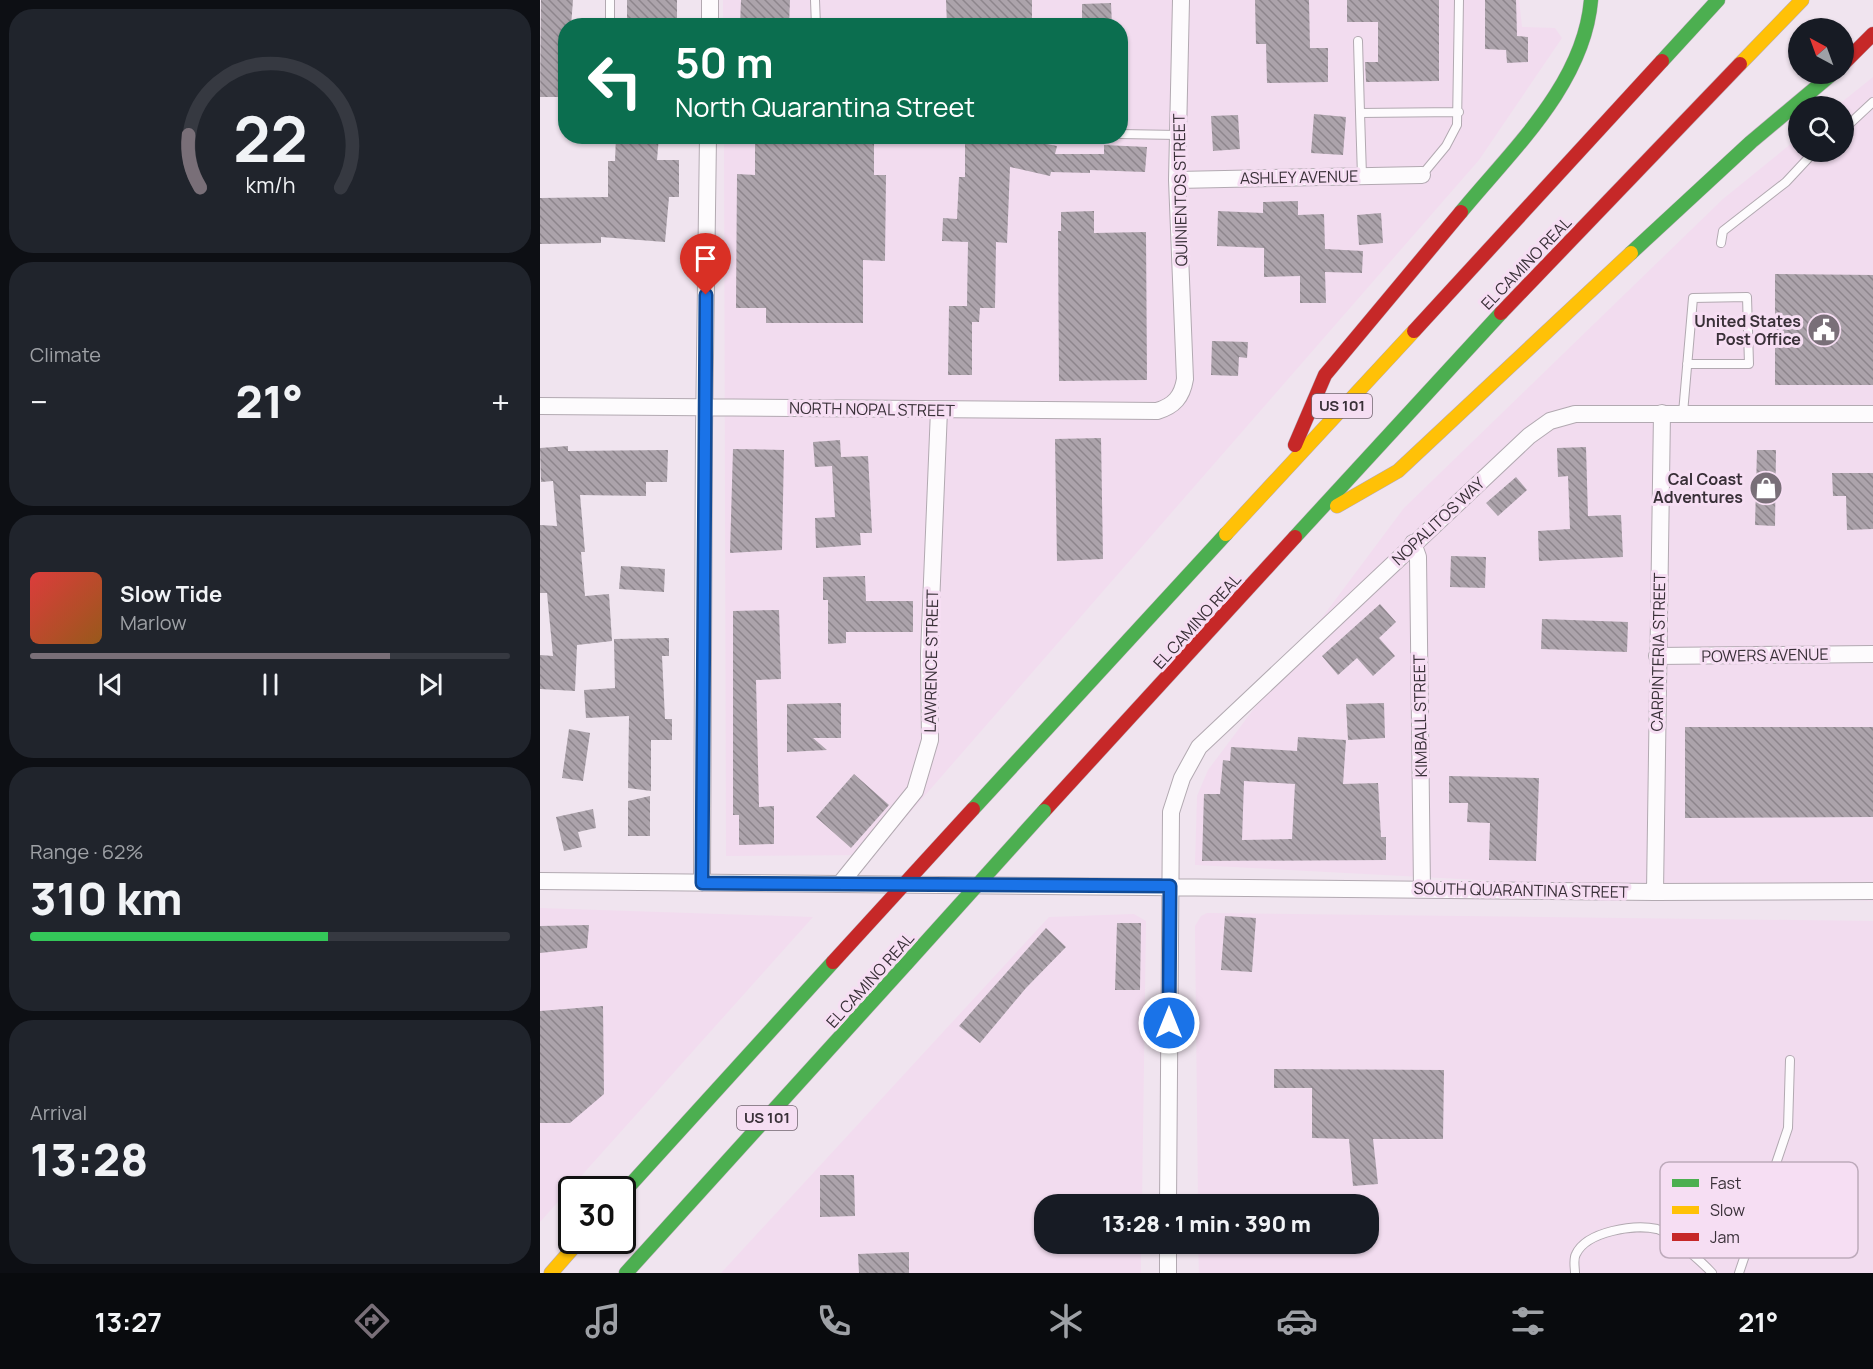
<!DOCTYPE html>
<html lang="en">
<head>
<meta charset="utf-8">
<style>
  body { margin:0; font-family:Manrope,sans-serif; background:#20242c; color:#f1f3f6; height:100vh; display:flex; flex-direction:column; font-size:22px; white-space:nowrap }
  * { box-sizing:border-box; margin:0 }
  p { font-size:20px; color:#9ea1a6 }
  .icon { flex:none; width:33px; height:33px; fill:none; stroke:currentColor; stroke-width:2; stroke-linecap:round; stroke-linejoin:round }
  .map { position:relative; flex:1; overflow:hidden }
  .drawer { display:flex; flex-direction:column; gap:9px; padding:9px; background:#0d0f14; width:540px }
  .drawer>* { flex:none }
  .guide { position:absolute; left:18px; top:18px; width:570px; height:126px; border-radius:24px; box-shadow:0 2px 4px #0004; background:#0b6e4f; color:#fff; overflow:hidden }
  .needle { width:39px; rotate:319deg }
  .controls { position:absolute; left:1248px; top:18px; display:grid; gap:12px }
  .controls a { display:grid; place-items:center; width:66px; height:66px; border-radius:50%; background:#171b24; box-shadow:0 2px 4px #0004; font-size:30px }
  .speed { position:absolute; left:18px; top:1176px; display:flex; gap:12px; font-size:30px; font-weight:700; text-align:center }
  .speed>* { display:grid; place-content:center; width:78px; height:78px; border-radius:50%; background:#171b24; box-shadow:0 2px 4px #0004; line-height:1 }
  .speed .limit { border:3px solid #111; border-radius:9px; background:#fff; color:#111 }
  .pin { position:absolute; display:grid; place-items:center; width:51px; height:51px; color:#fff; margin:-62px -26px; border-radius:50% 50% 50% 0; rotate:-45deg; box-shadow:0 0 6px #0007 }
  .pin .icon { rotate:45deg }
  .me { position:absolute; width:66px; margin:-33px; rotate:0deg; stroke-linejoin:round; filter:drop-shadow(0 0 4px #0008) }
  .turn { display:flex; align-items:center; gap:21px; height:126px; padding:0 18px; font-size:27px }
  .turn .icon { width:78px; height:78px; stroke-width:2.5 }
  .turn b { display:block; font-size:42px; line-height:51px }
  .big { font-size:45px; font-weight:800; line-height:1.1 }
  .drawer .tile { flex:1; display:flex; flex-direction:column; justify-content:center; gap:9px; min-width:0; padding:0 21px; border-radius:24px; background:#20242c }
  .drawer .dial { align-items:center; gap:0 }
  .dial svg { height:156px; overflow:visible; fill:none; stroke:#363941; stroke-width:7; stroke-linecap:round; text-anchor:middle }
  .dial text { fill:#f1f3f6; stroke:none }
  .song { display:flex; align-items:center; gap:18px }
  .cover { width:72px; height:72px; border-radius:9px; background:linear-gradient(135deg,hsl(0 70% 55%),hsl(30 70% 35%)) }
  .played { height:6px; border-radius:3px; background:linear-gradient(90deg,#796f78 75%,#363941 75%) }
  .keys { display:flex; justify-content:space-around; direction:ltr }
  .heat { display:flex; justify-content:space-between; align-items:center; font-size:33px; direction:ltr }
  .charge { height:9px; border-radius:4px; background:linear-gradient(90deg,#34c759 62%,#363941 0) }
  .trip { position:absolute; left:494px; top:1194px; width:345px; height:60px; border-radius:24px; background:#171b24; box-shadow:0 2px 4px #0004; font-weight:800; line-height:60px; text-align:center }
  .dock { display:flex; height:96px; justify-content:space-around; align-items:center; background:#090b0e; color:#9ea1a6 }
  .dock .icon { width:42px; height:42px }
  .dock .selected { color:#796f78 }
  .dock b { font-size:27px; color:#f1f3f6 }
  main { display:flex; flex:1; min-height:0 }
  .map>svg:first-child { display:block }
</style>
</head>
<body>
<main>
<section class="drawer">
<div class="tile dial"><svg viewBox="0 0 100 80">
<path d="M14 69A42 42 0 1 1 86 69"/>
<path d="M14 69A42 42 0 0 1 8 42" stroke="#796f78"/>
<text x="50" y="56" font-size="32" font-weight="700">22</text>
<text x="50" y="72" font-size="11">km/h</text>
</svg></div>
<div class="tile"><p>Climate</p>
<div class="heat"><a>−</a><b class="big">21°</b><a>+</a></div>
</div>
<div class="tile">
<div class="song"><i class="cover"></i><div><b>Slow Tide</b><p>Marlow</p></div></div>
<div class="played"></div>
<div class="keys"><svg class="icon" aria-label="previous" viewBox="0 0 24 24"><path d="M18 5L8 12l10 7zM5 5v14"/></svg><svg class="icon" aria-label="pause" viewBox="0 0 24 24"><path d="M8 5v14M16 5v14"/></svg><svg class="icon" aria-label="next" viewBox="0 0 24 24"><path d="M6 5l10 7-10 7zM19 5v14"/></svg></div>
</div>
<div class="tile"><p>Range · 62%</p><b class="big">310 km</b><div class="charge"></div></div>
<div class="tile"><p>Arrival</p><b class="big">13:28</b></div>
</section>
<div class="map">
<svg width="1333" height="1273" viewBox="0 0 1333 1273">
  <defs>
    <pattern id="building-back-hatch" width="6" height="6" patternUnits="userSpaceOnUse" patternTransform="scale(1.5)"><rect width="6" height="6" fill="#aca3ab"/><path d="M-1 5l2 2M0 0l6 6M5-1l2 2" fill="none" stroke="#8d858c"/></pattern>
  </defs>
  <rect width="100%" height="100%" fill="#f0e4ef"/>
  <!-- built -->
  <path fill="#f2dcef" d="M183,0H979L982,27L1015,28L1022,38L939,160L333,855L186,856L184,137L580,136V26L183,25Z
    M1333,77V901L655,865L657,796L668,770L864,508L1183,199L1258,138V152H1304V106H1297Z
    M0,908L273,917L0,1222Z
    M667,913L1333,921V1273H659L658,1244H828V1204H658L655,926L661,916Z
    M594,914L606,921L602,1204H504V1244H601V1273H181L509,917Z"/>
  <!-- building -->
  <path fill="url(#building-back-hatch)" fill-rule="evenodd" d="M1,0H33L31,26H26V97H0Z
    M87,0H137V26H87Z
    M201,0H250L249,26H200Z
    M406,0H492V26H407Z
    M715,0H769L770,48H788V82L727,83L726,44H716Z
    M807,0H899V81L826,82L825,62H838V22H807Z
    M945,0H976L977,36L988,37V62L967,63L966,50L945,49Z
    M571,3L572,26H542V4Z
    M774,114L806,117L803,155L771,153Z
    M698,115L700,149L673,151L671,116Z
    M76,136H119L117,160H139V197H129L125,242L61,237V243L0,244V198L68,197V161H75Z
    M471,137L517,146L515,154H564V145L607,147L605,172L550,170V173L511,172L510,176L470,167L467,243L456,242L455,308H440L439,322H432V375H408L409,306H427L428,242L402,241L403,218L417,219L419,177H425V140H471Z
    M215,141H334V175H346L345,261L323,260V323H226V308H196L197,174L215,175Z
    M758,201V215L784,214L785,249L823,251L822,273L785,272L786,303H760V276L724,277V248L677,246L678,211L723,213V202Z
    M554,211V233L606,232L607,380L519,381L518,231H521V212Z
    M841,213L843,243L819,245L817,215Z
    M1235,274L1333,275V385H1235Z
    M672,341L708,342L707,358L699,357L698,376L671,375Z
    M561,438L563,559L517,561L515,439Z
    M300,440L301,457L328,456L332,533H320L321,545L276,548L275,518L295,517L292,466L275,467L273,442Z
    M28,446V451L128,450L127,482H106V496L40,495L45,552H41L45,596L69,594L72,641L37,645L35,691L0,689V655L13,656L7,593H0V525L17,526L13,481L1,482L0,448Z
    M1046,447L1048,516L1081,515L1083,557L999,561L998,531L1030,529L1028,476L1018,477L1017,448Z
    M193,449L244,450L242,550L190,553Z
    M1217,450H1236L1235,526L1215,525Z
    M1292,473H1333V529L1307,530L1306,496H1293Z
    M976,477L987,490L958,516L946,503Z
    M911,556L946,557L945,588L910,587Z
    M81,566L125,569L124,592L79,589Z
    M325,576L326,601H373V632H306V643L288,644V600H283V577Z
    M840,604L856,622L839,638L855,656L833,676L817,658L798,675L782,656Z
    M239,610L241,679L216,680L219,807L234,806V844L199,845V815H193V611Z
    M1002,619L1088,622L1087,652L1001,649Z
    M129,638V656H122L125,719H132V740H111V791L88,788L89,716L46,718L44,690L75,688L74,639Z
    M301,703V738H273L287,750L247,752V704Z
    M844,703L845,738L808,740L806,704Z
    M1145,727H1333V817L1145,818Z
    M29,729L50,733L43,781L22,778Z
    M758,737L806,740L803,784L838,783L841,837H846V860L662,861L664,794H680L683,760L690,761L691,747L757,751ZM704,781L755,784L752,839L702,840Z
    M314,774L349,805L311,848L276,817Z
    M909,776L999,778L996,861L949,860L950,823L927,822L928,803H909Z
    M110,796V836H88V801Z
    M53,809L56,828L38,832L42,847L24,851L16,817Z
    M685,916L716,918L712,972L681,970Z
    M577,923H601L600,990H575Z
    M49,925L47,948L0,953V926Z
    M506,928L526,947L486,988L440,1043L419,1026Z
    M63,1006L64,1094L30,1123H0V1011Z
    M734,1069L904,1070L903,1139H833L838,1184L813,1186L809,1139L772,1138V1088H734Z
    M280,1175H314L315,1216L280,1217Z
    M369,1252V1273H319L318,1254Z"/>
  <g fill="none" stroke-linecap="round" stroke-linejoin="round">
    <!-- lane casing -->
    <g stroke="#b2a9b1" stroke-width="10">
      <path id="lane" d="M275,0L276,26
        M70,26V0
        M818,41L820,113
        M1304,129L1333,102
        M580,134L638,135
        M882,175L906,146L917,125L919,0
        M822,176L820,113L919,112
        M1181,243L1183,231L1246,182L1274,152
        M1143,413L1153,298L1207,297L1209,364H1147
        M1035,1273C1035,1268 1033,1259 1036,1254C1047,1231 1095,1224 1117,1229C1128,1232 1163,1263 1172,1273
        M1199,1273L1248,1128L1250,1060"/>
    </g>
    <!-- street casing -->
    <g stroke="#b2a9b1" stroke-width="18">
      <path id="street" d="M170,26V0
        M637,180L882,175
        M0,406L617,411C634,406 642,397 645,379L637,180L641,0
        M873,543L878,557L882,889
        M1117,656L1333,654
        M0,881L1115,892L1333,891
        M162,883L164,431L168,136
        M300,884L375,791L390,740L389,654L399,410
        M1115,892L1122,413
        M628,1204L631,812L642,778L659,747L989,436L1010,421L1035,414H1333
        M628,1273V1244"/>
    </g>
    <!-- fast casing -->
    <g stroke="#b7aab6" stroke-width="15">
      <path id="fast" d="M1122,61L1178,0
        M921,212C972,150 1044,84 1051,0
        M1091,253L1211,142L1292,74
        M755,537L961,313
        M433,809L686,534
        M82,1194L293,962
        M86,1273L367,963"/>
    </g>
    <!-- slow casing -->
    <g stroke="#b7aab6" stroke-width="15">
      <path id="slow" d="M1200,64L1262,0
        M797,506L858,471L1091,253
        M686,534L874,331
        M11,1273L40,1240"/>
    </g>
    <!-- jam casing -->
    <g stroke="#b7aab6" stroke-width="15">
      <path id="jam" d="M1304,63L1333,34
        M961,313L1200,64
        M874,331L1122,61
        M755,445L785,375L921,212
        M504,811L755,537"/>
    </g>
    <!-- lane -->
    <use href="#lane" stroke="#fdfbfd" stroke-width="8"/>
    <!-- street -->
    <use href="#street" stroke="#fdfbfd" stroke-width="16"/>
    <!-- fast -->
    <use href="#fast" stroke="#4caf50" stroke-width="14"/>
    <!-- slow -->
    <use href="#slow" stroke="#ffc107" stroke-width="14"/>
    <!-- jam -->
    <use href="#jam" stroke="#c62828" stroke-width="14"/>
    <!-- fast-bridge casing -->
    <g stroke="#b7aab6" stroke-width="15" stroke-linecap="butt">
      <path id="fast-bridge" d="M367,963L504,811"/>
    </g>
    <!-- jam-bridge casing -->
    <g stroke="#b7aab6" stroke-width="15" stroke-linecap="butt">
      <path id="jam-bridge" d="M293,962L433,809"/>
    </g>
    <!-- fast-bridge -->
    <use href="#fast-bridge" stroke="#4caf50" stroke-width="14"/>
    <!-- jam-bridge -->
    <use href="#jam-bridge" stroke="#c62828" stroke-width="14"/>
  </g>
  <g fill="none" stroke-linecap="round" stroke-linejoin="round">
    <!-- route casing -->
    <g stroke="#114b97" stroke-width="15">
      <path id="route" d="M166,295L162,883L630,886L629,1023"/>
    </g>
    <!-- route -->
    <use href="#route" stroke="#1a73e8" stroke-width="10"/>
  </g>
  <!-- icons -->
  <defs>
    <g id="civic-disc" transform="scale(1.725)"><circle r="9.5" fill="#796f78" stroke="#f6def3"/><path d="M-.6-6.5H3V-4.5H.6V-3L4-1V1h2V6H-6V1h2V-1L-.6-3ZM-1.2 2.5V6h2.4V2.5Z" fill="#fff"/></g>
    <g id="shop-disc" transform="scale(1.725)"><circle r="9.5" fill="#796f78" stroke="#f6def3"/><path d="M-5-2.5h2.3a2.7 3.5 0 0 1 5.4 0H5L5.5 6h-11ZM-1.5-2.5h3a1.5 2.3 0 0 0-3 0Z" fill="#fff"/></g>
  </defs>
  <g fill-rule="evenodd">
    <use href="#civic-disc" x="1284" y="330"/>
    <use href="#shop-disc" x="1226" y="488"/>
  </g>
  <g text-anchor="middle" stroke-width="6" stroke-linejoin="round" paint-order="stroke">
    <!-- shield labels -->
    <g fill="#f6def3" stroke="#726470" stroke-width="1.5">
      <rect x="772" y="394" width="60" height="24" rx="4.5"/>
      <rect x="197" y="1106" width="60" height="24" rx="4.5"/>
    </g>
    <g font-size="15" font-weight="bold" fill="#393038">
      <text x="802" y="411">US 101</text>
      <text x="227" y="1123">US 101</text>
    </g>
    <!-- street labels -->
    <g font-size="16" fill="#393038" stroke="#f6def3">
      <text transform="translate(759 177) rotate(-1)" y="6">ASHLEY AVENUE</text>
      <text transform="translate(640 190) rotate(-91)" y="6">QUINIENTOS STREET</text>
      <text transform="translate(986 263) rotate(-46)" y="6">EL CAMINO REAL</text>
      <text transform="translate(332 409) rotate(1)" y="6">NORTH NOPAL STREET</text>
      <text transform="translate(898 521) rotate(-43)" y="6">NOPALITOS WAY</text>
      <text transform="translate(657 621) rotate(-48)" y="6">EL CAMINO REAL</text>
      <text transform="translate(1118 652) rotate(-89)" y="6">CARPINTERIA STREET</text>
      <text transform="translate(1225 655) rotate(-1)" y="6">POWERS AVENUE</text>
      <text transform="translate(391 661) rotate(-89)" y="6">LAWRENCE STREET</text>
      <text transform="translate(880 716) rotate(-91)" y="6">KIMBALL STREET</text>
      <text transform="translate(981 890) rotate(1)" y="6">SOUTH QUARANTINA STREET</text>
      <text transform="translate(330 980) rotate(-48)" y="6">EL CAMINO REAL</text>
    </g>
    <!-- poi labels -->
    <g font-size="16" font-weight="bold" fill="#393038" stroke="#f6def3" text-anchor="end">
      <text x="1261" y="327">United States<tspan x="1261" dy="18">Post Office</tspan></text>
      <text x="1203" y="485">Cal Coast<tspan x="1203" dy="18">Adventures</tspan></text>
    </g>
  </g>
  <!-- legend -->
  <rect x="1120" y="1162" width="198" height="96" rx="9" fill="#f6def3" stroke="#bdaabb" stroke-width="1.5"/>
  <rect x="1132" y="1179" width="27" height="8" fill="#4caf50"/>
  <rect x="1132" y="1206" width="27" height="8" fill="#ffc107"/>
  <rect x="1132" y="1233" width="27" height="8" fill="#c62828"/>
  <g font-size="16" fill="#393038">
    <text x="1170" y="1189">Fast</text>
    <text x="1170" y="1216">Slow</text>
    <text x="1170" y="1243">Jam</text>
  </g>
</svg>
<div class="controls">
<a><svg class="needle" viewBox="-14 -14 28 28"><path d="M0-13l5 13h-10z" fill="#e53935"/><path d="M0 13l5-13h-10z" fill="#9ea1a6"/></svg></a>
<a><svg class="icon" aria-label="search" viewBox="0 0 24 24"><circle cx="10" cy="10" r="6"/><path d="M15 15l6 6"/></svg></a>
</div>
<div class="speed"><div class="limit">30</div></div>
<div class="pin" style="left:166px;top:295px;background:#d93025"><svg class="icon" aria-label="arrive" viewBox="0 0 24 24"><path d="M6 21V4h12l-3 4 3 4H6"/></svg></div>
<svg class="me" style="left:629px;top:1023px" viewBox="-20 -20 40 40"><circle r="17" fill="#1a73e8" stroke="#fff" stroke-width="3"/><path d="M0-11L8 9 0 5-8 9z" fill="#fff"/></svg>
<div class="trip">13:28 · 1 min · 390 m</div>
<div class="guide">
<div class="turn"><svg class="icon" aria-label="left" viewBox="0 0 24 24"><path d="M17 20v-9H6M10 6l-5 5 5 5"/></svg><div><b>50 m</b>North Quarantina Street</div></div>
</div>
</div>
</main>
<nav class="dock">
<b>13:27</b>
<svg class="icon selected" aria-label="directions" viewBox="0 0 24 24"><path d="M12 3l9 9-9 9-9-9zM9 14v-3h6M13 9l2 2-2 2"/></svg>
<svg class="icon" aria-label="music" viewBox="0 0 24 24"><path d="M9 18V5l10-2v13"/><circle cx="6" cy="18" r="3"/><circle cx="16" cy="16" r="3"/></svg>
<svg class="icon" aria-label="phone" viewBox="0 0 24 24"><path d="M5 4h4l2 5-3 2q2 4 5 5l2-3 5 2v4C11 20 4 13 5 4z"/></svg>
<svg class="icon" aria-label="climate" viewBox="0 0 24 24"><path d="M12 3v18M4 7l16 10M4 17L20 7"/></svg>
<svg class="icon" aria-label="car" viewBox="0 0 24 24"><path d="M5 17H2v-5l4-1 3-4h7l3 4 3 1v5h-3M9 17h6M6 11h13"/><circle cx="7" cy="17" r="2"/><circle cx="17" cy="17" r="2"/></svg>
<svg class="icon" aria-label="filters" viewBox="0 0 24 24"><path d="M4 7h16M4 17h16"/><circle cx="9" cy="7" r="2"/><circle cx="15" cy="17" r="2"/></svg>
<b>21°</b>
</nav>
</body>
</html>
